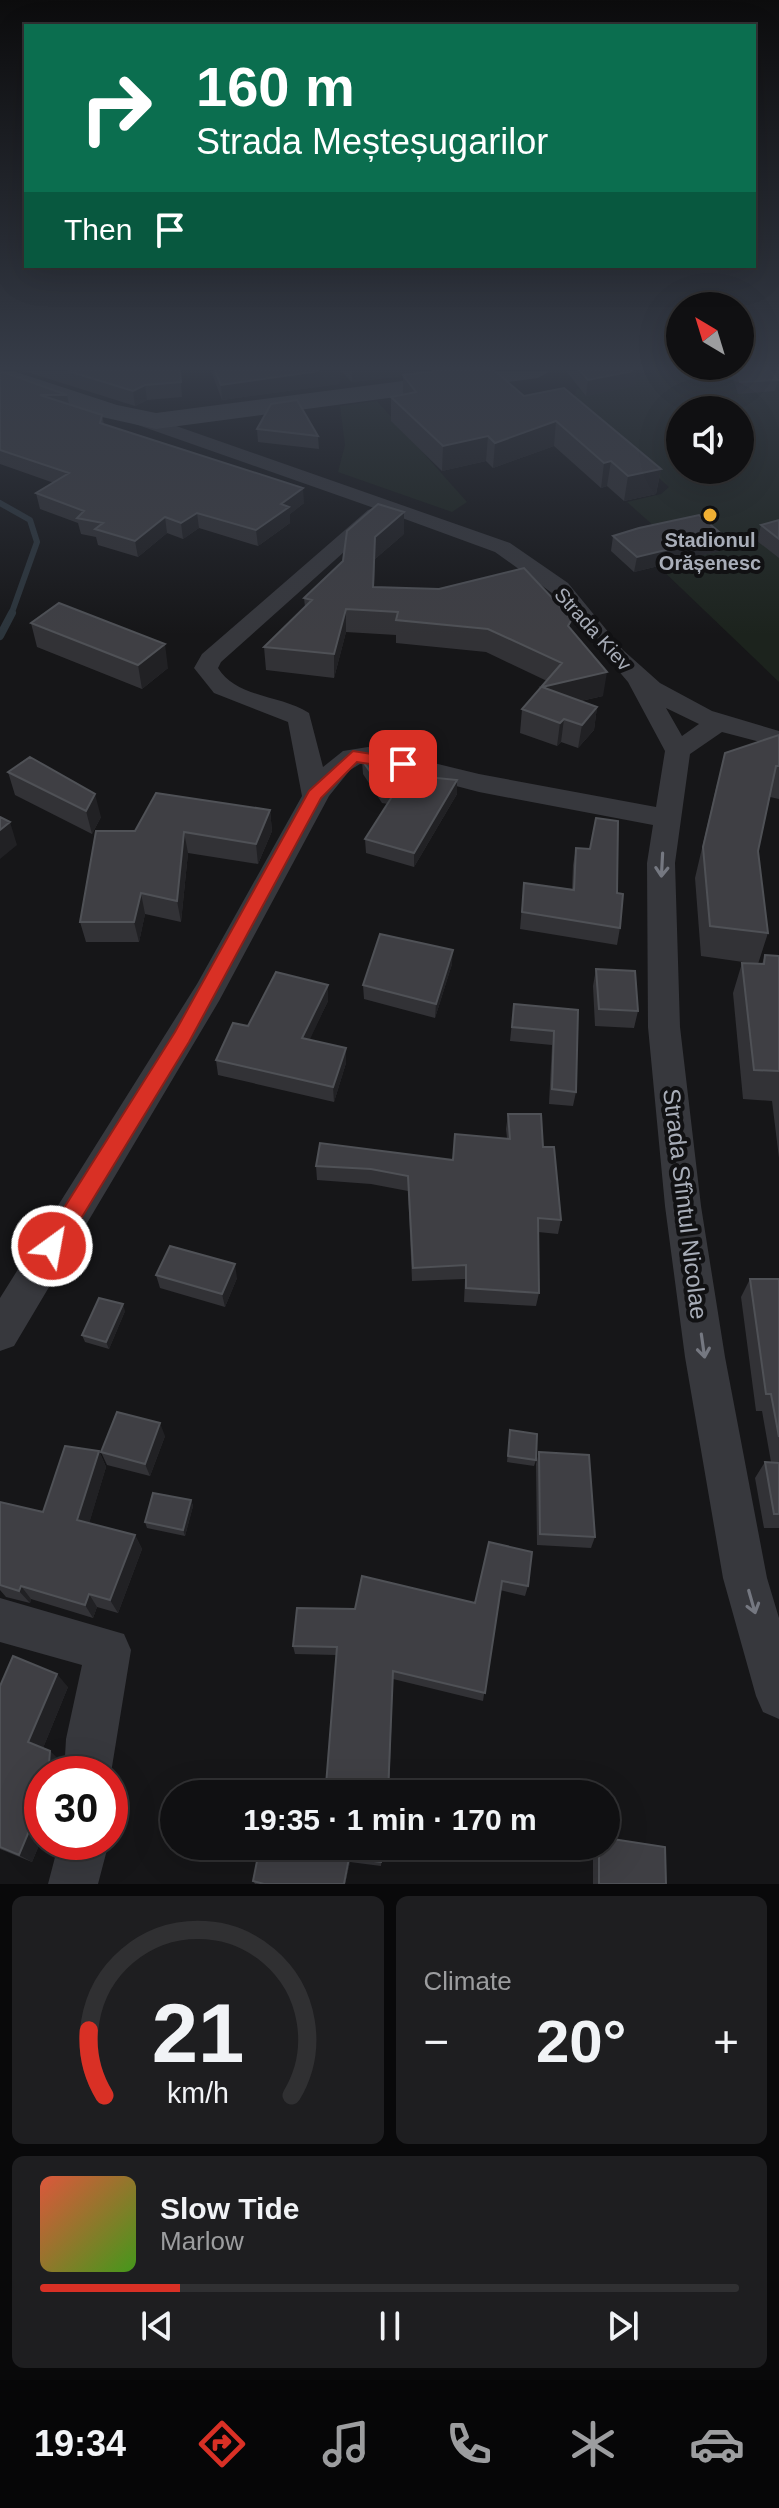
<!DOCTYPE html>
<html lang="en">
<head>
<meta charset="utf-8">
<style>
  body { margin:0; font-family:Arial,sans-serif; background:#1e1e20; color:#f1f3f6; height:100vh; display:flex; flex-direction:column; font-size:30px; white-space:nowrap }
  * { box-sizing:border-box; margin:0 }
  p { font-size:26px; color:#9c9d9f }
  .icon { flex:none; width:44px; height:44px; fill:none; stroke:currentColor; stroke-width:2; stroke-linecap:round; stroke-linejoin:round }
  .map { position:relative; height:1884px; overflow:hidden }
  .panel { display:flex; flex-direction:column; gap:12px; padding:12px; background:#09090a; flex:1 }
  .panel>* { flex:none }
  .hud { position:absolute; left:24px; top:24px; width:732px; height:244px; border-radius:0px; box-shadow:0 8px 32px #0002,0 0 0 2px #303032; background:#0b6e4f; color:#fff; overflow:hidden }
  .needle { width:52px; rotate:322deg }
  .fabs { position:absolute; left:666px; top:292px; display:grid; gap:16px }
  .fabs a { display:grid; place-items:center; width:88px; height:88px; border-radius:50%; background:#101012; box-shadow:0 8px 32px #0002,0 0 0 2px #303032; font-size:40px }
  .speed { position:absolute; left:24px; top:1756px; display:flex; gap:16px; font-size:40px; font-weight:700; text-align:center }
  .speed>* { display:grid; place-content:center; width:104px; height:104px; border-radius:50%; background:#101012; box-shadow:0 8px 32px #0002,0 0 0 2px #303032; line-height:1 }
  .speed .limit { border:12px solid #d22; background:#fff; color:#111 }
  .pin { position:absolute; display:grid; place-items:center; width:68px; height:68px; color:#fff; margin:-34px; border-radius:16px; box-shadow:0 4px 12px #0006 }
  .me { position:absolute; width:88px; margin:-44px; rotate:32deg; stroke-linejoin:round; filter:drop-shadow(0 0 6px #0008) }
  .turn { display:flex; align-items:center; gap:28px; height:168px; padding:0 40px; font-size:36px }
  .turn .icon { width:104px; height:104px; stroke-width:2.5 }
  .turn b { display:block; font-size:56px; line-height:68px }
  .then { display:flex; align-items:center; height:76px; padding:0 40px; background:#0003; gap:16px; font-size:30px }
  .big { font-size:60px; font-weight:700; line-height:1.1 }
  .panel .tile { flex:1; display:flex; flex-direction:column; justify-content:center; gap:12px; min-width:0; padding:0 28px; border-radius:12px; background:#1e1e20 }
  .panel .dial { align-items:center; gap:0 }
  .dial svg { height:208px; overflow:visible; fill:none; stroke:#303032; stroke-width:7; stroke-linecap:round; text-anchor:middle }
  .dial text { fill:#f1f3f6; stroke:none }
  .song { display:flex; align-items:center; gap:24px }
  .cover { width:96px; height:96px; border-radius:12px; background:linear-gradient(135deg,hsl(10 70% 55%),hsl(100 70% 35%)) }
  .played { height:8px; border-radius:4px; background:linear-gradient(90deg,#d93025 20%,#303032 20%) }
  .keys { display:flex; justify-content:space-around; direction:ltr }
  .heat { display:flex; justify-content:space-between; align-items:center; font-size:44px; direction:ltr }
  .panel .tiles { flex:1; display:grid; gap:12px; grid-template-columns:1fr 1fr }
  .tile:last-child { grid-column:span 2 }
  .trip { position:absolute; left:160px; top:1780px; width:460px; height:80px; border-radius:40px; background:#101012; box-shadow:0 8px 32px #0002,0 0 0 2px #303032; font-weight:700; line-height:80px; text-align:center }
  .tabs { display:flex; height:128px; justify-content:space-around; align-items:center; background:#060607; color:#9c9d9f }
  .tabs .icon { width:56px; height:56px }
  .tabs .active { color:#d93025 }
  .tabs b { font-size:36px; color:#f1f3f6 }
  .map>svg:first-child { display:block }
</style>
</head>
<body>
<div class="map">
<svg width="779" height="1884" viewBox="0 0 779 1884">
  <rect width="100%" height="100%" fill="#161618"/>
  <!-- green -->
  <path fill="#1c231d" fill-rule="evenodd" d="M664,371H779V682L657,565L664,535L627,502L661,494L669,487L574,403L576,389ZM680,410H740V470H680Z
    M377,401L467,502L452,512L338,472L345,445L340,406Z"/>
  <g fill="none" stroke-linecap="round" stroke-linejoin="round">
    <!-- stream-far1 -->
    <path stroke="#2c353c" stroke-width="6" d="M0,503L30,520L37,542L11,615"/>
    <!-- stream -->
    <path stroke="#2c353c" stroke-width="8" d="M0,636L12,613"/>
    <!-- minor -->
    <path fill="#37383d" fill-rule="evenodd" d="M142,414L510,543L568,583L623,650L660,683L712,711L779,731V747L722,732L690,754L675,863L680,1027L701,1206L725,1357L767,1578L779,1618V1719L763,1712L756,1696L723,1578L685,1357L665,1206L648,1027L647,863L653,825L479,792L376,765L360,764L350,770L329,796L219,1001L14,1346L0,1351V1298L197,984L302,796L288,722L214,693L194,668L202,654L368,510L374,508L135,424V416ZM383,511L495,552L552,593L628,682L665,751L656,807L479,774L368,747L343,751L323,767L309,713C282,695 236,698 218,668L221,662L382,518ZM666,708L699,724L682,736Z
      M0,1598L124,1634L131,1650L110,1779V1774H64L66,1739L82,1665L0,1642Z
      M59,1842H109L98,1884H48Z"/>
    <!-- secondary -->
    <path fill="#45474d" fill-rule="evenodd" d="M0,371H13L117,405L156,413L480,371H550L538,378L156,429L102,417L0,383Z"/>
  </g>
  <!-- wall -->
  <path fill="#323236" d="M0,371L67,395L69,404L102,415L104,424L304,503L290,514V523L258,546L199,528L183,539L167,533L138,557L98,545L96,537L81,534L78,523L40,509L36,493L54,483L0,464Z
    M24,371H180L182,397L147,400L135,406Z
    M211,371H340L339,384L222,400Z
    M341,371H495L524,396L661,469L656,494L624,501L607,486L601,488L554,446L493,468L486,461L442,471L391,421V397L403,394V376L352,382Z
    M566,371H636L634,386L586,396Z
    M731,371H779V378H777L778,380L775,391L738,394Z
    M257,429L318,436L319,449L258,442Z
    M779,520V558L757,541L761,525Z
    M404,534L375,559L374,587L571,628L603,696L581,701L597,707L594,730L578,748L561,742L557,746L520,733L522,709L547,681L486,652L396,643V635L346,632L334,678L266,670L264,647L305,607L304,598Z
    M613,536H724L720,551L634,572L611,551Z
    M31,623L168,668L142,689L37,647Z
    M779,735V799L770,797L758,851L768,933L758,964H762L765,955L779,956V1158L772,1101L743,1099L733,993L742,963L757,964L701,956L695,878L717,784Z
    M362,760L419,772V777L457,780V794L414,867L366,853L365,839L388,804L382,803L363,774Z
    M8,772L101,817L92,834L15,795Z
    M270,810L272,831L258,864L188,853L181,922L145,914L139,942H86L80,922L135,831Z
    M576,848L617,893L620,928L617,945L520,929L524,883L572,889L573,865Z
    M452,964L435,1018L364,999L363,985Z
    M596,969L638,1011L634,1028L595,1026L593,986Z
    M328,985V1001L309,1040L346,1048V1063L334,1102L218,1075L216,1060Z
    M514,1004L578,1010L576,1092L573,1106L549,1104L552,1045L510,1041Z
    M508,1114L543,1147L561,1220L558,1234L538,1232L539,1293L536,1306L464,1302L465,1279L412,1281L408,1191L371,1184L317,1180L316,1166L453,1160L507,1138L506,1129Z
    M156,1275L237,1278L225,1307L160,1288Z
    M750,1279H779V1528H764L755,1478L765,1462H771L762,1411H756L741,1297Z
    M125,1311L109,1349L85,1342L82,1335Z
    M510,1430L536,1460L534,1466L507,1462Z
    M165,1436L150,1476L107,1465L101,1452Z
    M99,1451L106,1467L89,1523L135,1535L142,1549L118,1613L97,1607L93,1618L31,1599L30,1603L6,1597L0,1590V1502L43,1512Z
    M539,1452L595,1537L591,1548L537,1545L536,1464Z
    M191,1500L193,1506L185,1536L147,1528L145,1522Z
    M489,1542L528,1586L525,1596L500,1590L483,1701L393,1679L389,1794L326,1785L336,1655L295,1654L293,1646L355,1609L475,1603Z
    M0,1686L68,1687L43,1748L62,1762L61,1772L42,1774V1838L32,1862L0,1849Z
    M383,1846L381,1866L350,1862L345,1884H255L253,1881Z
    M593,1846H606L666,1884H593Z"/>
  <!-- shaded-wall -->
  <path fill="#212124" d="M319,371H340L339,384L222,400L221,385Z
    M352,371H445L352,382Z
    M636,371L634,386L586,396L588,380Z
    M145,385L147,400L135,406L133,391Z
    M556,421L554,446L493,468L495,443Z
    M488,436L486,461L442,471L443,446Z
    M611,461L607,486L601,488L604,463Z
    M661,469L656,494L624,501L628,476Z
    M303,488L304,503L290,514V523L258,546L256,530L281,504Z
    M404,512V534L375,559L373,610L375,537Z
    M197,513L199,528L183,539L181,523Z
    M165,517L167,533L138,557L135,541Z
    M724,536L720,551L634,572L637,557Z
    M346,609V632L334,678V654Z
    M165,644L168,668L142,689L138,665Z
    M607,672L603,696L539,710L542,687Z
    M597,707L594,730L578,748L582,725Z
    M564,719L561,742L557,746L560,723Z
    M457,780V794L414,867V853Z
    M95,794L101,817L92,834L86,811Z
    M270,810L272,831L258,864L256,844Z
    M10,822L17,845L0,859V830Z
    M184,832L188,853L181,922L177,901Z
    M141,893L145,914L139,942L134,922Z
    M453,950L452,964L435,1018L436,1004Z
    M328,985V1001L303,1054L302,1038Z
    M346,1048V1063L334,1102L333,1087Z
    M235,1264L237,1278L225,1307L222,1294Z
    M123,1304L125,1311L109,1349L106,1342Z
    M160,1423L165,1436L150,1476L145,1464Z
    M99,1451L106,1467L86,1534L77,1520Z
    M191,1500L193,1506L185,1536L183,1530Z
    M135,1535L142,1549L118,1613L110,1600Z
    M21,1586L31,1599L30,1603L19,1591Z
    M89,1594L97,1607L93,1618L85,1605Z
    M57,1674L68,1687L41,1753L28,1742Z
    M50,1751L62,1762L61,1772L63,1774H53L49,1764Z
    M42,1800V1838L32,1862L19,1855Z
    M349,1858L350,1862L345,1884H344Z"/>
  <!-- building -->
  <path fill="#3f3f44" stroke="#4f5156" stroke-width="2" d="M0,371L67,395H40L102,415L100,423L303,488L281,504L289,507L256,530L197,513L181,523L165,517L135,541L95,529L103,523L77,518L84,511L36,493L69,473L0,450Z
    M68,371H180L181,382L145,385L133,391Z
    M215,371H319L221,385Z
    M435,371H495L524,396L564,388L661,469L628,476L611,461L604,463L556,421L495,443L488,436L443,446L391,397L416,392L403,375Z
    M580,371H633L588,380Z
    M737,371H770L778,380L740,382Z
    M297,400L318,436L257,429L271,404Z
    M378,504L404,512L375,537L373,587L439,589L524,568L572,619L568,626L607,672L542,687L597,707L582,725L564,719L560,723L522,709L562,663L488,629L396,620L398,612L346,609L334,654L264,647L312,600L304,598L343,561L347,531Z
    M699,515L724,536L637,557L613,536L639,528Z
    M779,520V539L761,525Z
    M59,603L165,644L138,665L31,623Z
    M779,735V766H776L758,851L768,933L710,926L703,847L725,753Z
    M30,757L95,794L86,811L8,772Z
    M362,760L419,772L417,776L457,780L414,853L365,839L395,792L382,789Z
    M156,793L270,810L256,844L184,832L177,901L141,893L134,922H80L96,831H135Z
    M0,817L10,822L0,830Z
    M596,818L618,821L617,893L623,894L620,928L522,912L524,883L574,890L576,848L590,849Z
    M380,934L453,950L436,1004L363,985Z
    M765,955L779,956V1071L754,1070L742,963L764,964Z
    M596,969L635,971L638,1011L599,1009Z
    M276,972L328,985L302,1038L346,1048L333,1087L216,1060L233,1023L248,1026Z
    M514,1004L578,1010L576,1092L552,1089L554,1031L512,1027Z
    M508,1114H541L543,1147H554L561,1220L538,1218L539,1293L466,1288V1265L413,1268L408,1176L371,1169L316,1166L320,1143L453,1160L455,1134L510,1139Z
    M170,1246L235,1264L222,1294L156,1275Z
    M750,1279H779V1437L771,1394H766Z
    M99,1298L123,1304L106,1342L82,1335Z
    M117,1412L160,1423L145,1464L101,1452Z
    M510,1430L537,1434L536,1460L508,1456Z
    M65,1446L99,1451L77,1520L135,1535L110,1600L89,1594L85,1605L21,1586L19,1591L0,1585V1502L43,1512Z
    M539,1452L589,1455L595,1537L540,1534Z
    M765,1462L779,1463V1514H774Z
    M153,1493L191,1500L183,1530L145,1522Z
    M489,1542L532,1552L528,1586L502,1581L485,1693L393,1671L388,1794H313L316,1782L326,1785L337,1647L293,1646L297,1608L355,1609L362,1576L475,1603Z
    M13,1656L57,1674L28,1742L50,1751L49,1764L56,1767L53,1774H42V1800L19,1855L0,1847V1686Z
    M606,1838L665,1847L666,1884H599V1846H606Z
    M260,1846H383L381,1862L349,1858L344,1884H264L253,1881Z"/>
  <!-- one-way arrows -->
  <defs><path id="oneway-shaft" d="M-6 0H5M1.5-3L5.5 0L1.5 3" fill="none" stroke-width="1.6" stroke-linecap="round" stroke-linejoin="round" transform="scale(2)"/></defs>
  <g stroke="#757881">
    <use href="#oneway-shaft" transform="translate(662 865) rotate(93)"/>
    <use href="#oneway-shaft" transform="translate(703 1346) rotate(82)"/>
    <use href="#oneway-shaft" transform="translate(752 1602) rotate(74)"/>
  </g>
  <!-- sky -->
  <linearGradient id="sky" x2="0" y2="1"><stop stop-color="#0c0c0d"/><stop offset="0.58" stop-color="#363c48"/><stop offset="1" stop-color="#363c48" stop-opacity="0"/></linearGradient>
  <rect width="779" height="635" fill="url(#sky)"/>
  <!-- route -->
  <path fill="#d93025" stroke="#8d1f18" stroke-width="2" d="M353,751L403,759L411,764L403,769L357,762L321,798L189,1042L60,1253L52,1256L45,1253L41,1246L45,1238L175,1032L309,791Z"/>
  <!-- markers -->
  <circle fill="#f2b134" stroke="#111113" stroke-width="3" cx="710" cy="515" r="8"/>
  <g text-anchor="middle" stroke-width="8" stroke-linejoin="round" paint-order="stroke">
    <!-- far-poi labels -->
    <g font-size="20" font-weight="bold" fill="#a8adb8" stroke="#111113">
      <text x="710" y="547">Stadionul<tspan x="710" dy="23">Orășenesc</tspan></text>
    </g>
    <!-- far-street labels -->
    <g font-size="20" fill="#a8adb8" stroke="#111113">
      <text transform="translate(593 629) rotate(48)" y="7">Strada Kiev</text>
    </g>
    <!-- street labels -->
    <g font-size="24" fill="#a8adb8" stroke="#111113">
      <text transform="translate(685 1204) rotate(83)" y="8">Strada Sfîntul Nicolae</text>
    </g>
  </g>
</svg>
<div class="fabs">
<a><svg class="needle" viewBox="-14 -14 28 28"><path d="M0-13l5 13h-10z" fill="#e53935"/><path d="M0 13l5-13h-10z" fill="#9c9d9f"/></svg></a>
<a><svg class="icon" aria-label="sound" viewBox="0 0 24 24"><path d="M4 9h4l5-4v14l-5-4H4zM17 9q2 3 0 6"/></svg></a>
</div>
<div class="speed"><div class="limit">30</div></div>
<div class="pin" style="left:403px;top:764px;background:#d93025"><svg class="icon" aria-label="arrive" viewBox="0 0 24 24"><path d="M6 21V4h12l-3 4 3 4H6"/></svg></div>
<svg class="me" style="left:52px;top:1246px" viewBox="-20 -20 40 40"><circle r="17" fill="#d93025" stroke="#fff" stroke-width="3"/><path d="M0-11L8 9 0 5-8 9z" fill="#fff"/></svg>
<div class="trip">19:35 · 1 min · 170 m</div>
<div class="hud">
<div class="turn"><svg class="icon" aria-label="right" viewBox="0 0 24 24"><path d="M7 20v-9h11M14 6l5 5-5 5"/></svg><div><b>160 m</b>Strada Meșteșugarilor</div></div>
<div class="then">Then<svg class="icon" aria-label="arrive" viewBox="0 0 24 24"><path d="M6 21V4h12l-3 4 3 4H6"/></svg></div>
</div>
</div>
<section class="panel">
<div class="tiles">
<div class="tile dial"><svg viewBox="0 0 100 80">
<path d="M14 69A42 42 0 1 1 86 69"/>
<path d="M14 69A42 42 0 0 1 8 44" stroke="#d93025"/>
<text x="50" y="56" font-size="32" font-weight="700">21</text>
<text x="50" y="72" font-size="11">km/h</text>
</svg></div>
<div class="tile"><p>Climate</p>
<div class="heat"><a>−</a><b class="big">20°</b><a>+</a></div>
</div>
<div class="tile">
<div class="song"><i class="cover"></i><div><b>Slow Tide</b><p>Marlow</p></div></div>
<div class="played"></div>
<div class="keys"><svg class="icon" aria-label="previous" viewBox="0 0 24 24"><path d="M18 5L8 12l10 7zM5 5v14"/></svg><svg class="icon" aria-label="pause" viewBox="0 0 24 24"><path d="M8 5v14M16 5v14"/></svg><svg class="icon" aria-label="next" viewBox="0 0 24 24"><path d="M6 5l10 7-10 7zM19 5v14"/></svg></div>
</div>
</div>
</section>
<nav class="tabs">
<b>19:34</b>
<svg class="icon active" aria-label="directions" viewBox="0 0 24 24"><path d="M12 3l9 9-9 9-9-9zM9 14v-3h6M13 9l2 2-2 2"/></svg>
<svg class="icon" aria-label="music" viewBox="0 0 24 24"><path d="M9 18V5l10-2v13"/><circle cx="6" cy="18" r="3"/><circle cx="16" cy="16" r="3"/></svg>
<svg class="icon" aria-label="phone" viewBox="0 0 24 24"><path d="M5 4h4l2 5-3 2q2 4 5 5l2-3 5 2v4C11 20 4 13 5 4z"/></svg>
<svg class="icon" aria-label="climate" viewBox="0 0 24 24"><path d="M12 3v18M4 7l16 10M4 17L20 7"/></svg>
<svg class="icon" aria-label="car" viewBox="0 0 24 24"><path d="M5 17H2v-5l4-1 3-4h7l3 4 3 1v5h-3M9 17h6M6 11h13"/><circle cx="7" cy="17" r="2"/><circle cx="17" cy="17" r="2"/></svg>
</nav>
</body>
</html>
